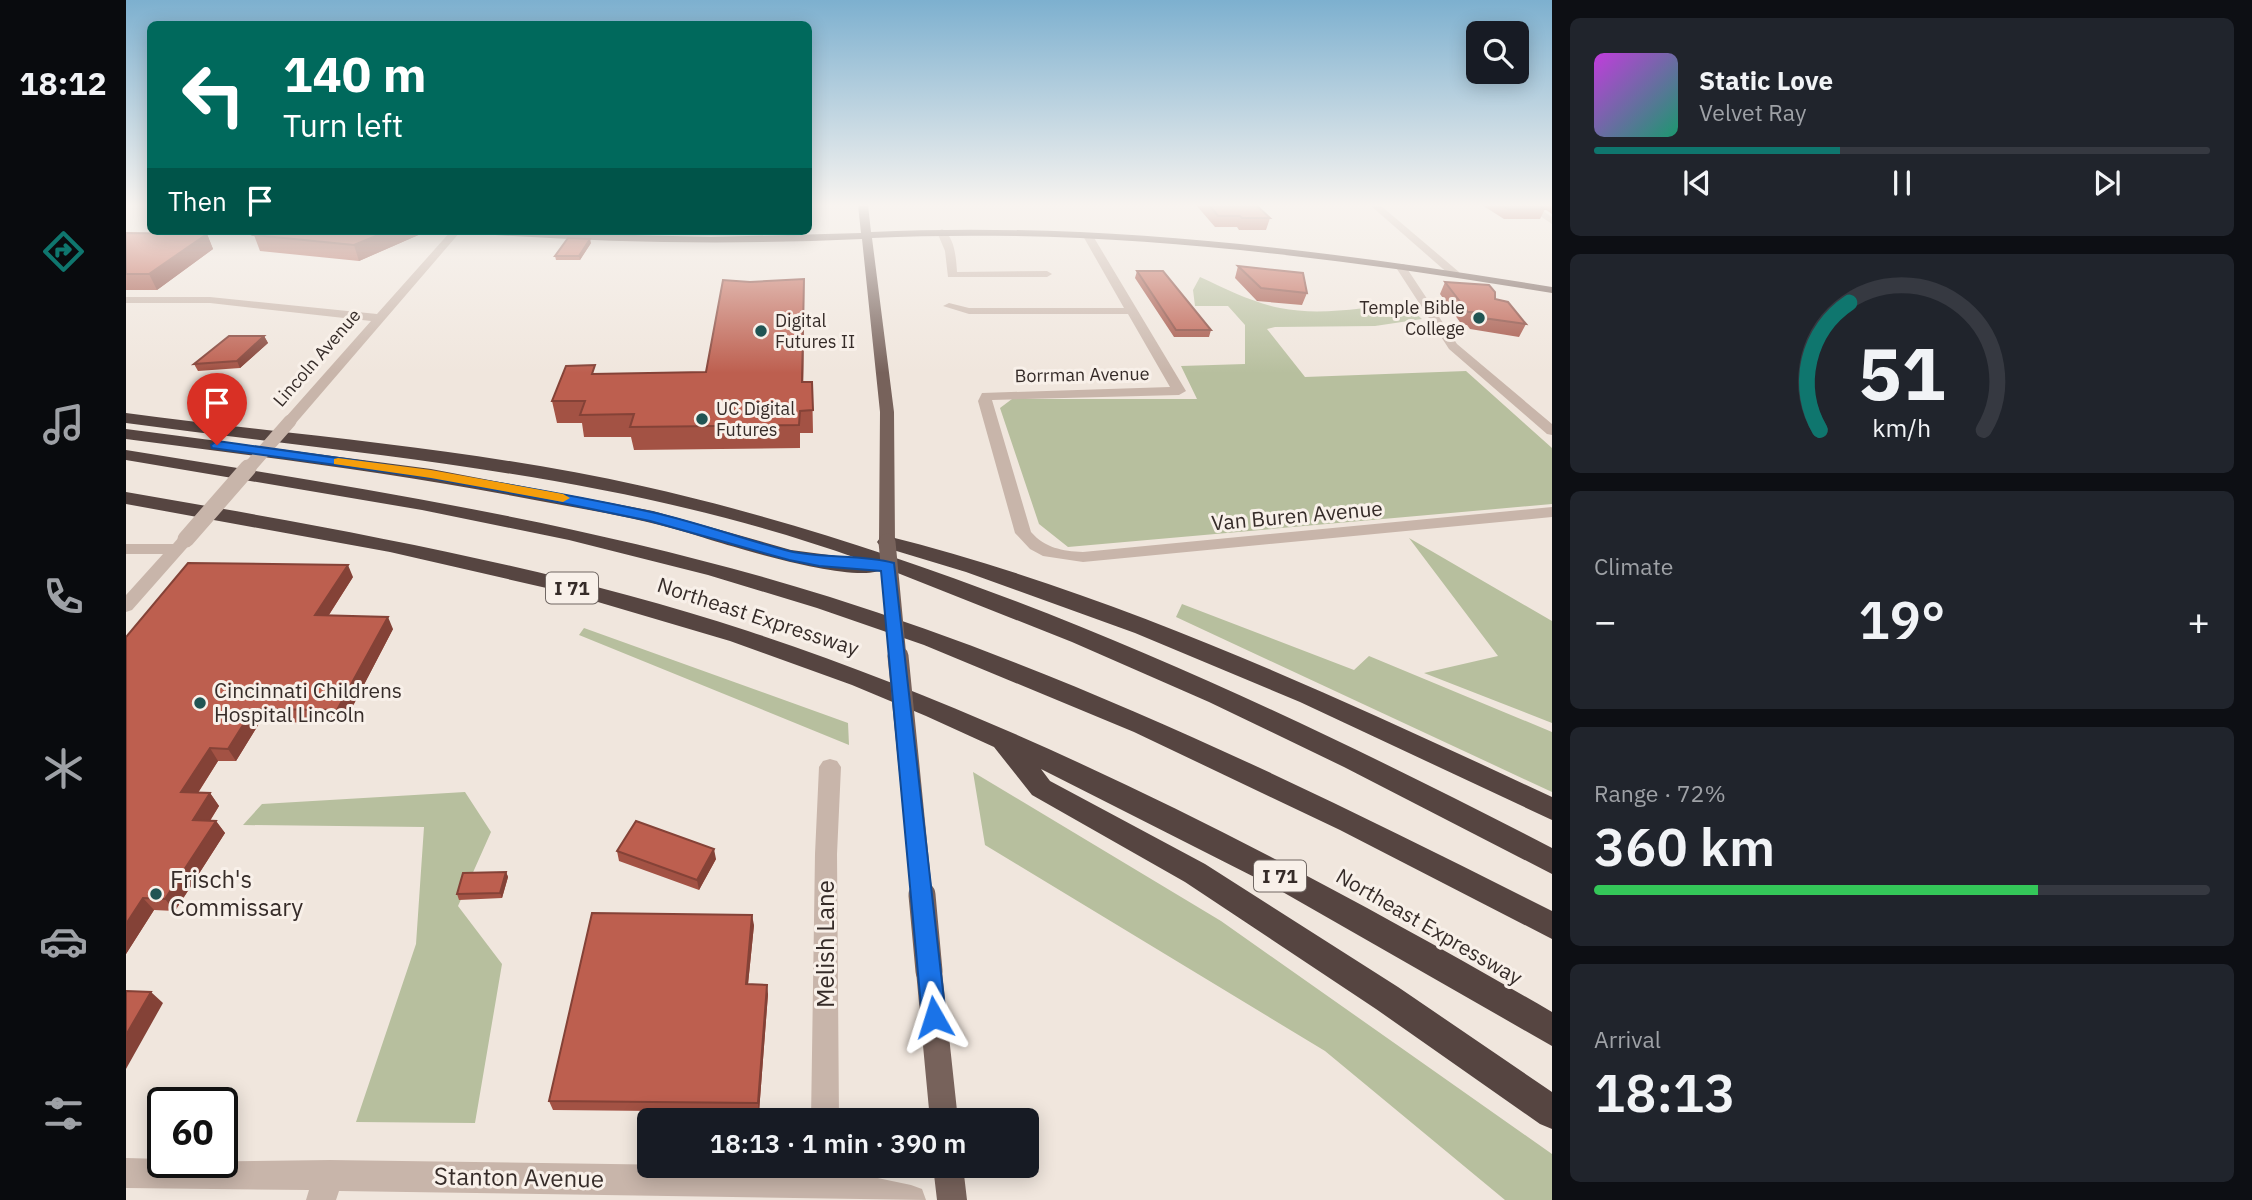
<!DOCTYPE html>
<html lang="en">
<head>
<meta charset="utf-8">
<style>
  body { margin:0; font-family:"IBM Plex Sans",sans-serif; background:#20242c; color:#f1f3f6; height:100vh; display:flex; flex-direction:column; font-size:26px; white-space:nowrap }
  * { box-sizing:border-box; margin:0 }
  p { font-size:23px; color:#9ea1a6 }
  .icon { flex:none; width:38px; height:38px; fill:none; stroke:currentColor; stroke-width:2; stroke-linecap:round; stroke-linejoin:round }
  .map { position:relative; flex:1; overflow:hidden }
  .sheet { display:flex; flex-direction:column; gap:18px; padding:18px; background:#0d0f14; width:700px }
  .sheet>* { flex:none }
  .top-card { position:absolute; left:21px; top:21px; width:665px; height:214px; border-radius:10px; box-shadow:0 4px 18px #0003; background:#00695c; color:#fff; overflow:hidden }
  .tools { position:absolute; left:1340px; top:21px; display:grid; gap:14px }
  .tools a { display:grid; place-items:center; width:63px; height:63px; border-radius:10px; background:#171b24; box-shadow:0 4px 18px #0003; font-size:35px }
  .speed { position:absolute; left:21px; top:1087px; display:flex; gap:14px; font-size:35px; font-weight:700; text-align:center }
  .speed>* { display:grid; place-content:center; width:91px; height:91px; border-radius:50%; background:#171b24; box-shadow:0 4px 18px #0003; line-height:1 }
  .speed .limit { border:4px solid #111; border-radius:10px; background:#fff; color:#111 }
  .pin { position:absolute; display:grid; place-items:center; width:60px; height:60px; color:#fff; margin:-72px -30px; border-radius:50% 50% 50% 0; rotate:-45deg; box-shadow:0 0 7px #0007 }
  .pin .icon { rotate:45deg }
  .me { position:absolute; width:77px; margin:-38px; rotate:354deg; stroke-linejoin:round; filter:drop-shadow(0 0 5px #0008) }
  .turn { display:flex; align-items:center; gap:24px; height:147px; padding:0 21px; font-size:32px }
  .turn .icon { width:91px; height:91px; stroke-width:2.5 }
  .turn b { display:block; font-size:49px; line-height:60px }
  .then { display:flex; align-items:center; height:66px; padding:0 21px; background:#0003; gap:14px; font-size:26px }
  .big { font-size:52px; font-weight:600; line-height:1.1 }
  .sheet .tile { flex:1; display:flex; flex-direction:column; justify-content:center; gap:10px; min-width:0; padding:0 24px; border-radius:10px; background:#20242c }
  .sheet .dial { align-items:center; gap:0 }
  .dial svg { height:182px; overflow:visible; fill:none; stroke:#363941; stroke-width:7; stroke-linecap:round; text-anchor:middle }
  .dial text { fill:#f1f3f6; stroke:none }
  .song { display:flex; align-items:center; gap:21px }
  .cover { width:84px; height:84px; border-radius:10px; background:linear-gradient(135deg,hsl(290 70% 55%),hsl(160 70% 35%)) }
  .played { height:7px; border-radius:4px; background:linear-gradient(90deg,#0f766e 40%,#363941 40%) }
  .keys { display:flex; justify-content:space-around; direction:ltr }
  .heat { display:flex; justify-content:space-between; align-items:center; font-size:38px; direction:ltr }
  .charge { height:10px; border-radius:5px; background:linear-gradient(90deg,#34c759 72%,#363941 0) }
  .trip { position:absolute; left:511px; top:1108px; width:402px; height:70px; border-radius:10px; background:#171b24; box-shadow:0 4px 18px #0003; font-weight:600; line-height:70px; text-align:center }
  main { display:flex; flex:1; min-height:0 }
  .tabs { display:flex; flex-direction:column; width:126px; justify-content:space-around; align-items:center; background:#090b0e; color:#9ea1a6 }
  .tabs .icon { width:49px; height:49px }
  .tabs .active { color:#0f766e }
  .tabs b { font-size:32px; color:#f1f3f6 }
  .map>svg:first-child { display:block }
</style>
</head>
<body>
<main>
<nav class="tabs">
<b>18:12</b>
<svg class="icon active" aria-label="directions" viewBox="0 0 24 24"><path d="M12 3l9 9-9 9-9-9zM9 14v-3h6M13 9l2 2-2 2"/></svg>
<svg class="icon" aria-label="music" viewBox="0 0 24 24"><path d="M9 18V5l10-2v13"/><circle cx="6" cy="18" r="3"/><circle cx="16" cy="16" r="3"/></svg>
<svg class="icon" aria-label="phone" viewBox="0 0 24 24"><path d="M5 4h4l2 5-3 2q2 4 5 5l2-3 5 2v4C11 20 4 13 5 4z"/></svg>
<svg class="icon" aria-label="climate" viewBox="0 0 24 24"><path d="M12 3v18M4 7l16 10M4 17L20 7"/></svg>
<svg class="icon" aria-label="car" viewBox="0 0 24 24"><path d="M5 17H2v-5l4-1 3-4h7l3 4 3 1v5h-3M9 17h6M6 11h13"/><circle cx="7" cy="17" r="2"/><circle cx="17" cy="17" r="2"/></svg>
<svg class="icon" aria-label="filters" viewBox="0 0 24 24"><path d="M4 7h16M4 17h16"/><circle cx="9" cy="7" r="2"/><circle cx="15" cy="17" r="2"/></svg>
</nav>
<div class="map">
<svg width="1426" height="1200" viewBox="0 0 1426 1200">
  <rect width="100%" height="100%" fill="#f0e6dd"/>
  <!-- green -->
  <path fill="#b7bf9e" d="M1074,277C1100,289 1125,302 1154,308C1193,316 1238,308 1277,303L1296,319L1249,326L1149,327L1141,329L1179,377L1340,371L1426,448V504L942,547L913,524L874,408L886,399H1071L1055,366L1119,364V325L1102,306H1069L1067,290Z
    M1283,538L1426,621V723L1298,673L1372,656Z
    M1056,604L1228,670L1243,656L1426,732V792L1050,617Z
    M458,628L722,723L723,745L453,635Z
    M847,772L1095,921L1426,1154V1200H1379L1199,1051L859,845Z
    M339,792L365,832L332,906L376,964L349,1123L230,1122L290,944L298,827L117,825L136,804Z"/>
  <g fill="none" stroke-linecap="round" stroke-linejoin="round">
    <!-- minor -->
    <path fill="#c8b5aa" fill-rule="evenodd" d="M1244,205H1254L1333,272V276H1325Z
      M1398,205H1408L1426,217V224Z
      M816,229C829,237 830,258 831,272L921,271L926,274L921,277H822L819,251L811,232Z
      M325,231H335L169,424L164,425L157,421L159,418L245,321L84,303H0V297H84L251,314Z
      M962,233L967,236L1060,391L1053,395L866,400L905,532C919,548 936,551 957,552L1426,507V517L957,562L917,556L904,549L889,533L852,401L856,393L1044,387L1002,314H843L817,306L823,303L843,308H998L957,236Z
      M1270,264H1278L1331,344L1426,424V435L1421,434L1323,349L1269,266Z
      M60,534L68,539L66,542L6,610L0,612V595L37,554H0V544H47L54,536Z
      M704,759L711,761L715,767L711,854L713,1120H685L689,854L693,767L697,761Z
      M0,1158L37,1159V1162L204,1160L699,1167L785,1185L796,1189L800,1200L213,1191L210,1200H180L183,1190L0,1188Z"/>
    <!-- major -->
    <path fill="#77625b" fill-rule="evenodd" d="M732,205H742L745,232C973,221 1201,250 1426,287V293C1201,256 974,227 746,238L768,412L769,542L761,547L753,542L754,412L736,239C609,245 481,243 354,234L349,231L585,237L735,233Z
      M803,959L812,962L816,971L832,1120H804L790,971L794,962Z
      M807,1166H837L841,1200H811Z"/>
    <!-- highway -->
    <path fill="#564541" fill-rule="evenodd" d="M0,413C172,436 346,448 516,486C832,557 1140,700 1426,848V874L1218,767L1083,702L946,642L759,568C734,588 592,542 559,532C511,518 463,510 414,501C277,474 138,457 0,439V429L305,469L527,511L665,550L733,559C492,473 251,457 0,423Z
      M0,450C237,488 474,525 704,597C955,676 1192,793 1426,911V939L1214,830L1008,732L798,645L691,608L582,575L443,540L296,510L0,460Z
      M0,492C209,528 420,565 622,631C901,723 1172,865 1426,1012V1046L1148,887L915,769L924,781L1079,864L1272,987L1426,1092V1129L1414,1124L1250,1009L1059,882L906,795L868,747L800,716L726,685L604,641L438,592L264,552L0,504Z
      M761,536C992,594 1211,697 1426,797V820L1174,702L1009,633L840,572L754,546L751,542L754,538Z"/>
    <!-- minor-bridge-far1 -->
    <path stroke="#c8b5aa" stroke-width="13" d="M121,470L164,421"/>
    <!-- minor-bridge -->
    <path stroke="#c8b5aa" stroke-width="17" d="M60,539L122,468"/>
    <!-- major-bridge-far2 -->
    <path stroke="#77625b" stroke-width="17" d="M761,542L772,658"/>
    <!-- major-bridge-far1 -->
    <path stroke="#77625b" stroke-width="21" d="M772,656L796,897"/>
    <!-- major-bridge -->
    <path stroke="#77625b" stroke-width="27" d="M796,895L803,971"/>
  </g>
  <!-- wall -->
  <path fill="#a35244" d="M1070,205H1130L1144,218L1140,230H1113L1111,227H1089Z
    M1356,205H1426V214L1416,207L1419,209L1414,219H1378Z
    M136,231H297V233L233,261L134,251L128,235Z
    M0,233L81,234L87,249L31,290H0Z
    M465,243L454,260H430L429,256Z
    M1112,266L1181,293L1176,305L1131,301L1109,278Z
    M1011,271L1085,330L1083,337H1048L1009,278Z
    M678,279L677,382H686L687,433H674V448L508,450L505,437H458L456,423H431L426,401L470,374L580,372L624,282Z
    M1319,282L1369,299L1400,324L1393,337L1344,329L1341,325H1336L1314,294Z
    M138,336L142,343L114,368L72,371L68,364Z
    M227,577L203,615L267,629L218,723L134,722L110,761H92L72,793H84L93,806L84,821H90L99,833L49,911L28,910L0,954V637Z
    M491,851L590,859L573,890L493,861Z
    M380,872L382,877L376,898L333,900L331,894Z
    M628,925L622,984L642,994L633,1112L427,1110L423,1101Z"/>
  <!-- shaded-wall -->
  <path fill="#844237" d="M262,231H297V233L233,261L228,245Z
    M81,234L87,249L31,290L23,274Z
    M464,239L465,243L454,260L453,256Z
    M678,279V299L677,405L676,382Z
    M138,336L142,343L114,368L111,361Z
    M222,565L227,577L195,627L189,615Z
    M262,617L267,629L218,723L211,710Z
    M127,709L134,722L110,761L102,749Z
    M84,748L92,761L64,805L55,792Z
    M84,793L93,806L76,833L67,820Z
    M90,821L99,833L49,911L39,899Z
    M588,849L590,859L573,890L571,880Z
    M380,872L382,877L376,898L374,893Z
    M17,898L28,910L0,954V924Z
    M626,915L628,925L621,994L620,984Z
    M641,985L642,994L633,1112L632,1103Z
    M25,992L37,1003L0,1069V1035Z"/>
  <!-- building -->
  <path fill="#bd5f4f" stroke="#844237" stroke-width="2" d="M1083,205H1130L1144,218H1116L1114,216H1092Z
    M1376,205H1413L1419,209H1382Z
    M136,231H262L228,245L128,235Z
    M0,233L81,234L23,274H0Z
    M442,238L464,239L453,256H429Z
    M1112,266L1177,273L1181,293L1135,288Z
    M1011,271H1037L1085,330H1050Z
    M678,279L676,382H686L687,410L674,411L673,425L504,427L508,414L454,415L459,401H426L440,366L469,365L466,374L580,372L597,280L624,282Z
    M1319,282L1363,285L1369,292V299L1382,302L1400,324L1350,317L1347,312H1342Z
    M103,336H138L111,361L68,364Z
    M62,563L222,565L189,615L262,617L211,710L127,709L102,749L84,748L55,792L84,793L67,820L90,821L39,899L17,898L0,924V637Z
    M510,821L588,849L571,880L491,851Z
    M380,872L374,893L331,894L337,873Z
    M466,913L626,915L620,984L641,985L632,1103L423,1101Z
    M0,991L25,992L0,1035Z"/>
  <!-- sky -->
  <linearGradient id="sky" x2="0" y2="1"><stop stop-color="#7db0cf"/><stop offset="0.55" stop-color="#f8f4f0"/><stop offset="1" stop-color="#f8f4f0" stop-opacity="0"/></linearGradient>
  <rect width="1426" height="373" fill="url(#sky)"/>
  <!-- route -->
  <path fill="#1a73e8" stroke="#114b97" stroke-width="2" d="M91,441C236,461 381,481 525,512C571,522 616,539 663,551C697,559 734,554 768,563L820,1017L816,1026L808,1029L799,1026L796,1017L755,571L693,566L663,560L524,521L412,498L305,478L86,448L85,445Z"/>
  <!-- slow -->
  <path fill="#f59e0b" d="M212,458L305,470L437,494L444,498L437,502L305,478L208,464V459Z"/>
  <!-- markers -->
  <g fill="#215453" stroke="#f8f0e9" stroke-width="2.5">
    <circle cx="1353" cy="318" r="7"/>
    <circle cx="635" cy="331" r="7"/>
    <circle cx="576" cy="419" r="7"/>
    <circle cx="74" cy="703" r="7"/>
    <circle cx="30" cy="894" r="7"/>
  </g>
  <g text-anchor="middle" stroke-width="6" stroke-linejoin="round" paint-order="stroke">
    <!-- far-poi labels -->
    <g font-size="18" fill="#362c29" stroke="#f8f0e9" text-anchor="start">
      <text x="1339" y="314" text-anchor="end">Temple Bible<tspan x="1339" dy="21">College</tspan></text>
      <text x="649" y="327">Digital<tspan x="649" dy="21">Futures II</tspan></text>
      <text x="590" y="415">UC Digital<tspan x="590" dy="21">Futures</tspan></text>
    </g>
    <!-- far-street labels -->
    <g font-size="18" fill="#362c29" stroke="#f8f0e9">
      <text transform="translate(191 358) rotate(-49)" y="6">Lincoln Avenue</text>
      <text transform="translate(956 375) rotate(-1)" y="6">Borrman Avenue</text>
    </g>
    <!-- shield labels -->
    <g fill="#f8f0e9" stroke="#706763" stroke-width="2">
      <rect x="420" y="572.5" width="52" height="31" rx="5"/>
      <rect x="1128" y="860.5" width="52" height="31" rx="5"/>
    </g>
    <g font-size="19" font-weight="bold" fill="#362c29">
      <text x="446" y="595">I 71</text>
      <text x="1154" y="883">I 71</text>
    </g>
    <!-- street labels -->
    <g font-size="21" fill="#362c29" stroke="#f8f0e9">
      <text transform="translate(1171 516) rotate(-5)" y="7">Van Buren Avenue</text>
      <text transform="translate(632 617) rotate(18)" y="7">Northeast Expressway</text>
      <text transform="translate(1303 927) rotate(30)" y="7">Northeast Expressway</text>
    </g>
    <!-- poi labels -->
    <g font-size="21" fill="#362c29" stroke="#f8f0e9" text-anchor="start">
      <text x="88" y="698">Cincinnati Childrens<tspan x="88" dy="24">Hospital Lincoln</tspan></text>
    </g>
    <!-- near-poi labels -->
    <g font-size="24" fill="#362c29" stroke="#f8f0e9" text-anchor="start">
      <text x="44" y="888">Frisch's<tspan x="44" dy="28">Commissary</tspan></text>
    </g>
    <!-- near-street labels -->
    <g font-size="24" fill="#362c29" stroke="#f8f0e9">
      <text transform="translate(700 944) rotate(-90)" y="8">Melish Lane</text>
      <text transform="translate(393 1178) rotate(1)" y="8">Stanton Avenue</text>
    </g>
  </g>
</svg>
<div class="tools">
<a><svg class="icon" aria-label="search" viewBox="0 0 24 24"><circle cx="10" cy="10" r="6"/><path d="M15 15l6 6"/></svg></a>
</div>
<div class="speed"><div class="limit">60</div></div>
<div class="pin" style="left:91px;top:445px;background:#d93025"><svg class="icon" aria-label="arrive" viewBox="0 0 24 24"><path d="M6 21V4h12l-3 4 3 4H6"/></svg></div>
<svg class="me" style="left:808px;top:1017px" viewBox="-20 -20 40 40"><path d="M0-17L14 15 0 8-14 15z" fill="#1a73e8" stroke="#fff" stroke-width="4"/></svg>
<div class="trip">18:13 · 1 min · 390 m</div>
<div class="top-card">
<div class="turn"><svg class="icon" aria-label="left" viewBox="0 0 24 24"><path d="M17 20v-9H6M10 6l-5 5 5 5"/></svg><div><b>140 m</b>Turn left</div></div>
<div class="then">Then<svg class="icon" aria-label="arrive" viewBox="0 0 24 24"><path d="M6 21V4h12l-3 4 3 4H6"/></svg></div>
</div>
</div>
<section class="sheet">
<div class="tile">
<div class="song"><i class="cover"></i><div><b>Static Love</b><p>Velvet Ray</p></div></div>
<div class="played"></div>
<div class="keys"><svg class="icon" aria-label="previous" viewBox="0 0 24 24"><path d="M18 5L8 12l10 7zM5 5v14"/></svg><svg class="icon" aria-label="pause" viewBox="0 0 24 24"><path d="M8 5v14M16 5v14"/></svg><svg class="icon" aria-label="next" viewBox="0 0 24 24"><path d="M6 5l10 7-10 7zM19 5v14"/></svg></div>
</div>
<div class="tile dial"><svg viewBox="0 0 100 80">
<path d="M14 69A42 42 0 1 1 86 69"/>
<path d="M14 69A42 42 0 0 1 27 13" stroke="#0f766e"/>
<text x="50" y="56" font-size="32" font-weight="700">51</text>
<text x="50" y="72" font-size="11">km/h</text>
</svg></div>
<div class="tile"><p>Climate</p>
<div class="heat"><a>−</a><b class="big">19°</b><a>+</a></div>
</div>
<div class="tile"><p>Range · 72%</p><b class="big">360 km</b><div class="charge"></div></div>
<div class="tile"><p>Arrival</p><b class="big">18:13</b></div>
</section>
</main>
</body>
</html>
